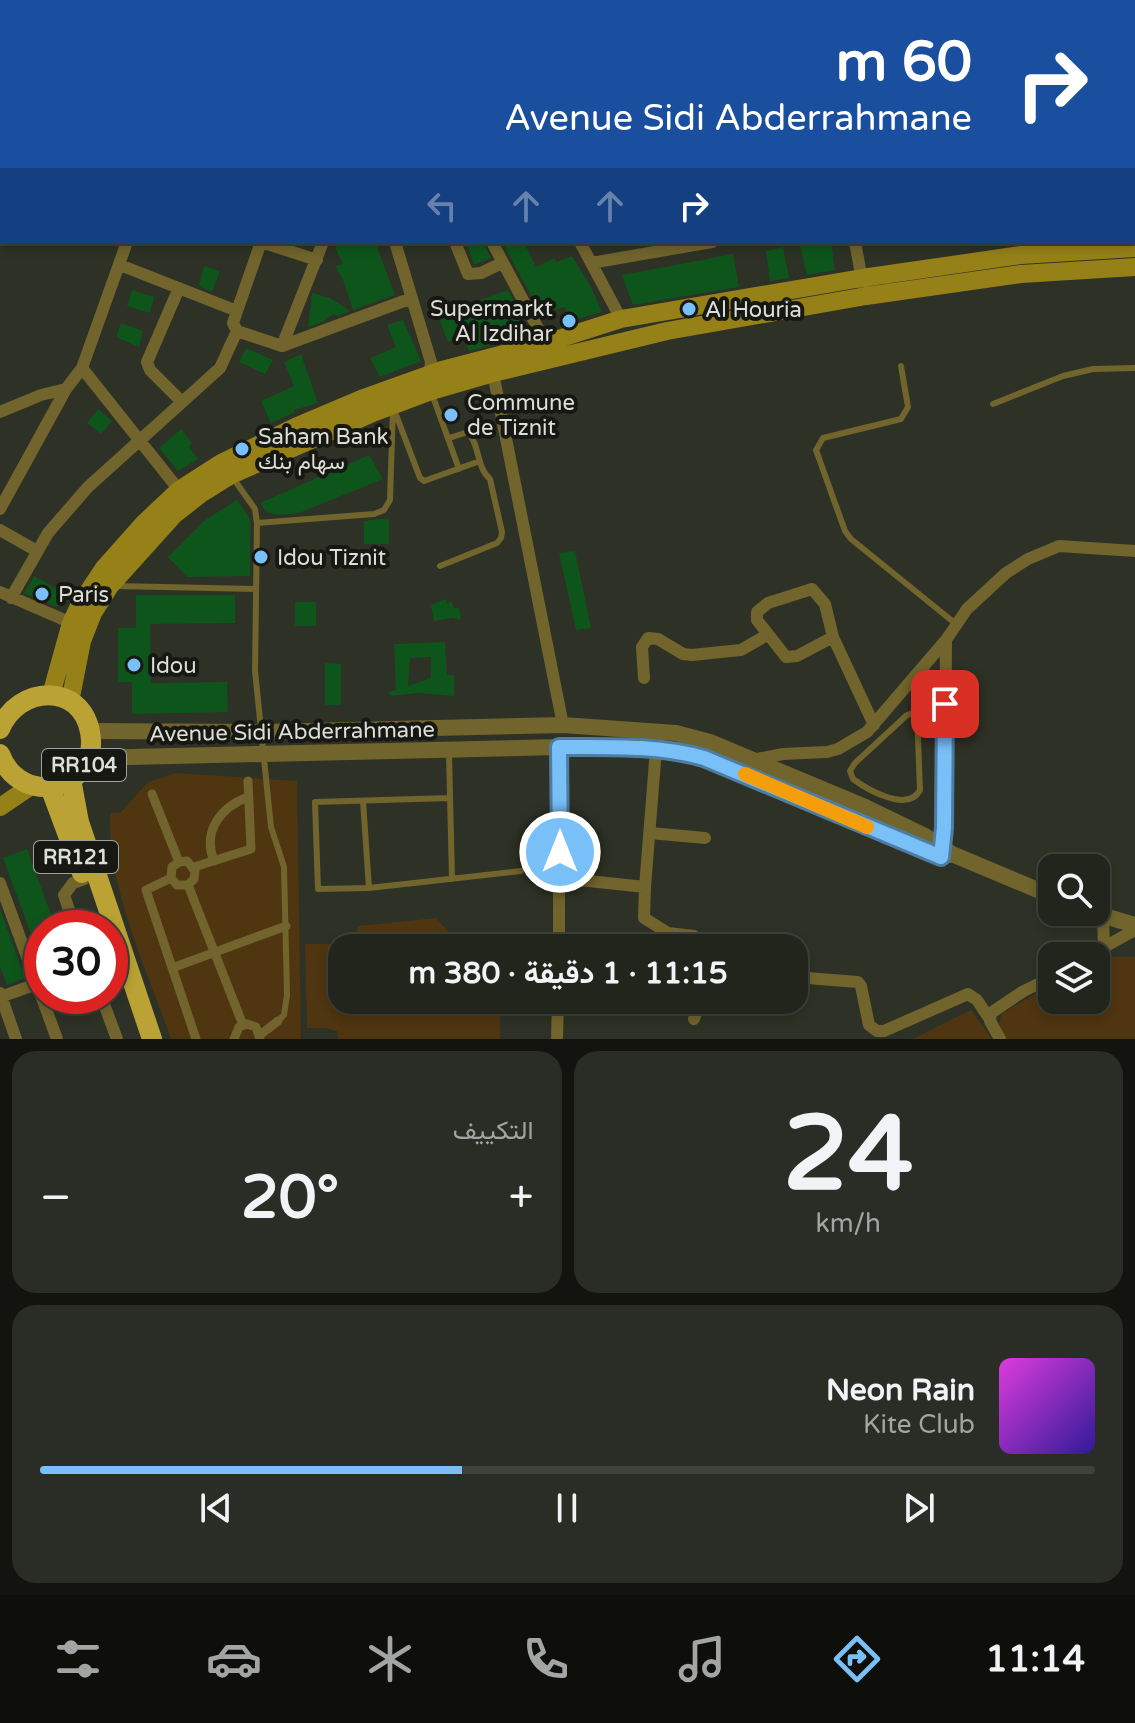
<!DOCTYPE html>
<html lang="ar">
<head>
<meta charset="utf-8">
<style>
  body { margin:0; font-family:"Varela Round",Vazirmatn,sans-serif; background:#2a2d25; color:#f1f3f6; direction:rtl; height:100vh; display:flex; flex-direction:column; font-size:30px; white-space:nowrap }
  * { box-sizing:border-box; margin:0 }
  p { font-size:26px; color:#a2a5a3 }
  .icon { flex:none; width:44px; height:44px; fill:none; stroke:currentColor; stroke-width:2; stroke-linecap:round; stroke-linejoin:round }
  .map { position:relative; height:1039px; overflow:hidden; direction:ltr }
  .panel { display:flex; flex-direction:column; gap:12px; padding:12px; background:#13140f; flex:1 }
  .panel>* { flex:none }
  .guide { position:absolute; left:0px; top:0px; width:1136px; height:244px; box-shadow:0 4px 12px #0003,0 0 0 2px #3f423b; direction:rtl; background:#1a4fa0; color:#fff; overflow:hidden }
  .buttons { position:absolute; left:1038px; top:854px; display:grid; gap:16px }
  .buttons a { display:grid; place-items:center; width:72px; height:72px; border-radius:16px; background:#22251c; box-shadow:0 4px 12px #0003,0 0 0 2px #3f423b; font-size:40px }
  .speed { position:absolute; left:24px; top:910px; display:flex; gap:16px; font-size:40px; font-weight:700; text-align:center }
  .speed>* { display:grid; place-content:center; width:104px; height:104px; border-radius:50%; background:#22251c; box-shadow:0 4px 12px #0003,0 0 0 2px #3f423b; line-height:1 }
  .speed .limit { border:12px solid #d22; background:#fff; color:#111 }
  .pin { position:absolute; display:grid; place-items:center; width:68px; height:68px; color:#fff; margin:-34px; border-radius:16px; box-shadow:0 4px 12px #0006 }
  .me { position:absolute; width:88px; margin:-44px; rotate:0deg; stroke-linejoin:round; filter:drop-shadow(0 0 6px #0008) }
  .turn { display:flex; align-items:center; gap:28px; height:168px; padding:0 32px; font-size:36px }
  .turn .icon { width:104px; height:104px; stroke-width:2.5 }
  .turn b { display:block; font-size:56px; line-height:68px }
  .lanes { display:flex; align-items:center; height:76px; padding:0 32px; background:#0003; justify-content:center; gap:40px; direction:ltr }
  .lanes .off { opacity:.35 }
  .big { font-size:60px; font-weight:700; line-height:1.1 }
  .panel .card { flex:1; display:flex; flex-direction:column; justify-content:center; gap:12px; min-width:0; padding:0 28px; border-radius:24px; background:#2a2d25 }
  .panel .dial { align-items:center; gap:0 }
  .dial b { font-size:104px; line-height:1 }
  .song { display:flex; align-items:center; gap:24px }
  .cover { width:96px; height:96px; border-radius:12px; background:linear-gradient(135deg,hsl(300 70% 55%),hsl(250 70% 35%)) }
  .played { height:8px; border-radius:4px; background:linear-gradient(90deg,#79bff8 40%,#3f423b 40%) }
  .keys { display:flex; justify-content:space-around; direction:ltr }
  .heat { display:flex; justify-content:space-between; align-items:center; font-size:44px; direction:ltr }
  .panel .tiles { flex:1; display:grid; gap:12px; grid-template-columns:1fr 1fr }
  .card:last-child { grid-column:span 2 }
  .trip { position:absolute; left:328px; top:934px; width:480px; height:80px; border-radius:24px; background:#22251c; box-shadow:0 4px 12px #0003,0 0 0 2px #3f423b; font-weight:700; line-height:80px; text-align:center; direction:rtl }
  .menu { display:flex; height:128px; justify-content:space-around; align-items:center; background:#0e0f0b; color:#a2a5a3 }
  .menu .icon { width:56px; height:56px }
  .menu .active { color:#79bff8 }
  .menu b { font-size:36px; color:#f1f3f6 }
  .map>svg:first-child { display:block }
</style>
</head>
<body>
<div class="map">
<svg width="1135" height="1039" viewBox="0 0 1135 1039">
  <rect width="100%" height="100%" fill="#2e3125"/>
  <!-- green -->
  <path fill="#4f3510" d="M176,773L297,781L301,1039H171C147,969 107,887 110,813H120L148,782Z
    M436,918L463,948H342V1000H500V1039H338L337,1031L325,1028H307L305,944H352L358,926Z
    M1098,957H1135V1039H1004L999,1026L1001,1014L1052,984V1000H1096V958Z
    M971,1010L992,1039H913Z"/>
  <!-- building -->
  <path fill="#0e551c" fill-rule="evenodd" d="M346,242H375L395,295L353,310L343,280L335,266L343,264L335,247Z
    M466,242H483L491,258L474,265Z
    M502,242H524L536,267L554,258L557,262L572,256L590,285L602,312L573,320L564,307L541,314Z
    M831,242L835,270L807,275L800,245Z
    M783,247L789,278L770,281L766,251Z
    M733,254L739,287L633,305L622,275Z
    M204,266L220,271L212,292L199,286Z
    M132,290L154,297L150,313L127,306Z
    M508,290L523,319L488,334L492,345L469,351L463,336L448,342L438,315Z
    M312,293L330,298L350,311L338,316L333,314L324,321L308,327Z
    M403,320L421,361L380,377L370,358L396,347L387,325Z
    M121,323L143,331L139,347L116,337Z
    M246,348L273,360L265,374L239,362Z
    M301,354L318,403L294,410L295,412L271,423L261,401L294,386L284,362Z
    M98,409L112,421L101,434L87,423Z
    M181,429L192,443L189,447L198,459L178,471L159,448Z
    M369,455L383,479L299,513L277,515L266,512L260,503Z
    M237,500L250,519V576L187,577L168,557L205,520Z
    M377,519H389V544H364V521Z
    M575,551L591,628L576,630L559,553Z
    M34,576L64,593L57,607L24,593Z
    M136,595H235V623L150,624L151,683L227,682L228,712L132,714V682H118V628H136Z
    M446,599L447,604L452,602L454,608H459L461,620L452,618L434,621L431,605Z
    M295,602H316V626H295Z
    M445,642L447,675H454V696L418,693L390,696L389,692L396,690L394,644ZM431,657V678L408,686L410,658Z
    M325,663L341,664V705H325Z
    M27,849L56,928H42L41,961L3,858Z
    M0,909L25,978L7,985L0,966Z"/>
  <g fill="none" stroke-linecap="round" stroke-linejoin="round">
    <!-- service -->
    <path stroke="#71642c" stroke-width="6" d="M901,366L908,407L901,419L823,438L816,450L845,531L851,539L956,624
      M432,394L459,469
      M993,404L1063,376L1093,369L1135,368
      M395,412L420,478L424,481L480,461
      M233,478L255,509L257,523L255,671L271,827L284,867L287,995L284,1015L278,1021
      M257,523L374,514L384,510L390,500L393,408
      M440,566L497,543L501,538L502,532L490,479C476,467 480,445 468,432L449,438
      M116,586L256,589
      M917,712L907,715L855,763L850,771L853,779C868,790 908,813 920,790L917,712L927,680L926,664
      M449,753L452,879
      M450,798L315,802L318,889L369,888L521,871
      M363,801L369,888"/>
    <!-- pedestrian -->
    <path stroke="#71642c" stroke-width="9" d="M152,794L179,862
      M214,861C202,831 221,807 248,797
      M179,862L172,867L171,878L177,885H188
      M179,862L187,861L195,871L194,879L188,885
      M194,867L251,849L248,781
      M171,878L146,890L196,1039
      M188,885L243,1025
      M172,968L286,926
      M260,1035L278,1021
      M234,1039L239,1027L247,1024L256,1027L260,1039"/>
    <!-- minor -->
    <path stroke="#71642c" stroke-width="12" d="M46,0L47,2
      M125,0L126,2
      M310,0L313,2
      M398,0L399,2
      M454,0L455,2
      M599,0V2
      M710,0V2
      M815,0L816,2
      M897,0V2
      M173,2L174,0
      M205,2L206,0
      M266,2V0
      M326,2L327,0
      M498,2L501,0
      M0,22L2,21
      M0,156L2,157
      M395,242L431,362L429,380
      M455,242L468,274L481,273L502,263
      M492,242L549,349
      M580,242L621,319
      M855,242L863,285
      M591,263L712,242
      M120,265L237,311L261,242L317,260
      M179,288L147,362L150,370L182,402
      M237,311L233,323L237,331L282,346L412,298
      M282,346L323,242
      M82,368L179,490
      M493,373L563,725
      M0,412L41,395L66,389
      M0,509L66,389L82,368L127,242
      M0,530L37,551
      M0,592L76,625
      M11,598L48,533L88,487L220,368L237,331
      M833,637L825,604L812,589L768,603L757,612V620L786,657L797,656L833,637L874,725
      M644,678L642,647L648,638L658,639L683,654L692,655L741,650L767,635
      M752,760L783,754L827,752L838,749L867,732L946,640L967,609L1006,573L1028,559L1059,546L1135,551
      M650,833L705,838
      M941,853L945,793L946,640
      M560,878L645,887L656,749
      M0,883L57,1039
      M645,887L644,918L668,933L694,936
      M1103,917L1104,948
      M75,928L64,895L73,883L84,879
      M559,948V747
      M1088,956L1135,930
      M794,977L858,982L861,986L869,1025L877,1031H884L968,994L977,1000L989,1018
      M0,993L16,1039
      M101,996L117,1039
      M0,997L42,982
      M694,1019L701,1000
      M557,1039L558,1000
      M1000,1039L990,1021L991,1013L1022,992L1052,977"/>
    <!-- tertiary -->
    <path stroke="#71642c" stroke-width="16" d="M742,2L749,0
      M0,208L2,207
      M90,731L263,732L563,725L676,733L710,742L865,807L925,836L952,854L1052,896
      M88,758L559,747L641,748L680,752L741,772L941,857L952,854
      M1091,912L1135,925"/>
    <!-- secondary -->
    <path stroke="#968119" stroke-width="18" d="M51,695L71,623L80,604L104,568L144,523L179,490L221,463L295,427L361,399L442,370L546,343L621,319L862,278L1021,255L1135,248
      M70,702L82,641L93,613L110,586L174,515L202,493L231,475L375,412L431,391L493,373L667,331L866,296L1021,274L1135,267
      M0,807L31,786"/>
    <!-- trunk -->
    <path stroke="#baa234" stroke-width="20" d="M0,729C18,685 81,682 90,732C101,789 21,810 0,754
      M71,779L79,822L152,1039
      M50,787L82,873"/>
  </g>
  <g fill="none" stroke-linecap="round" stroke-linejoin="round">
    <!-- route casing -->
    <g stroke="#4f7ca1" stroke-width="20">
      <path id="route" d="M560,852L559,747C608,747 657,745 704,758L941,857L944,828L945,704"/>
    </g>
    <!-- route -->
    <use href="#route" stroke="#79bff8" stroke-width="14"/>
    <!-- slow -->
    <path stroke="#f59e0b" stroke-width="14" d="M745,774L867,827"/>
  </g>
  <!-- markers -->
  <g fill="#79bff8" stroke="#171813" stroke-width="3">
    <circle cx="689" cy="309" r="8"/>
    <circle cx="569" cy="321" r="8"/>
    <circle cx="451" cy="415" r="8"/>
    <circle cx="242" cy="449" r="8"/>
    <circle cx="261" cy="557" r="8"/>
    <circle cx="42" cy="594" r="8"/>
    <circle cx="134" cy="665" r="8"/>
  </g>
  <g text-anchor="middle" stroke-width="8" stroke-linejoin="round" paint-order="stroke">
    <!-- shield labels -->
    <g fill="#171813" stroke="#a1a39c" stroke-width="2">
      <rect x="42" y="749" width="84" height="32" rx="6"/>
      <rect x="34" y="841" width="84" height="32" rx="6"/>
    </g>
    <g font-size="20" font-weight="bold" fill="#dcdfd7">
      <text x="84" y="772">RR104</text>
      <text x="76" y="864">RR121</text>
    </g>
    <!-- poi labels -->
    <g font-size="22" fill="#dcdfd7" stroke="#171813" text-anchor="start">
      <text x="553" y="316" text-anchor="end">Supermarkt<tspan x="553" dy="25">Al Izdihar</tspan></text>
      <text x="705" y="317">Al Houria</text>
      <text x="467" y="410">Commune<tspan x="467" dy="25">de Tiznit</tspan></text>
      <text x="258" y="444">Saham Bank<tspan x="258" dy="25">سهام بنك</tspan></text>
      <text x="277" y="565">Idou Tiznit</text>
      <text x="58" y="602">Paris</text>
      <text x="150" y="673">Idou</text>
    </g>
    <!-- street labels -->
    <g font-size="22" fill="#dcdfd7" stroke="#171813">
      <text transform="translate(292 731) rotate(-1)" y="8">Avenue Sidi Abderrahmane</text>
    </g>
  </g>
</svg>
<div class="buttons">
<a><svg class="icon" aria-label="search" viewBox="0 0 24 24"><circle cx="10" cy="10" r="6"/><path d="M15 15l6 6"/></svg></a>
<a><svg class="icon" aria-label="layers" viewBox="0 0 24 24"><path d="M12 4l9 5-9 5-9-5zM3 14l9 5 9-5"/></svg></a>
</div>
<div class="speed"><div class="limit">30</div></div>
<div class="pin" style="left:945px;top:704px;background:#d93025"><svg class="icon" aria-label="arrive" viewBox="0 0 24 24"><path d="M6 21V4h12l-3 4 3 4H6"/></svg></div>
<svg class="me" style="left:560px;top:852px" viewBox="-20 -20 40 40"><circle r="17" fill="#79bff8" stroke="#fff" stroke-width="3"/><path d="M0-11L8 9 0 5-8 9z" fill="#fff"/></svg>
<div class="trip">11:15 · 1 دقيقة · 380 m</div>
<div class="guide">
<div class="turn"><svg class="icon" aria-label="right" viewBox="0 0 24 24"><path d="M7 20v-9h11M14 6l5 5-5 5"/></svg><div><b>60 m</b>Avenue Sidi Abderrahmane</div></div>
<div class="lanes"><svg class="icon off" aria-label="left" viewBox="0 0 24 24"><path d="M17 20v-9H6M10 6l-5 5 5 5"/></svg><svg class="icon off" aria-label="ahead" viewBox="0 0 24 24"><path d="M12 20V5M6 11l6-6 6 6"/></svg><svg class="icon off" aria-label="ahead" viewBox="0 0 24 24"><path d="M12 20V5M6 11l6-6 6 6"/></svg><svg class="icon" aria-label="right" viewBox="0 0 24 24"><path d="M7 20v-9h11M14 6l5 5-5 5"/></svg></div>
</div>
</div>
<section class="panel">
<div class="tiles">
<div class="card dial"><b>24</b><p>km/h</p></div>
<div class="card"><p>التكييف</p>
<div class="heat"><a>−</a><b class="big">20°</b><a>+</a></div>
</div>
<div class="card">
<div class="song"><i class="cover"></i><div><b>Neon Rain</b><p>Kite Club</p></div></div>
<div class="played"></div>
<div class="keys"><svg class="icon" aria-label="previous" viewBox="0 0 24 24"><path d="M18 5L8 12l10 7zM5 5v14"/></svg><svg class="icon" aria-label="pause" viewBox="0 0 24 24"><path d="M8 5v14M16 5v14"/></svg><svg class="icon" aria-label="next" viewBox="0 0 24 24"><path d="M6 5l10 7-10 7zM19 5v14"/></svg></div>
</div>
</div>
</section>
<nav class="menu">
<b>11:14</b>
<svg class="icon active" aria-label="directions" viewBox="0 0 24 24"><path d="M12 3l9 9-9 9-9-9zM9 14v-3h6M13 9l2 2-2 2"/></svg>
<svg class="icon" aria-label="music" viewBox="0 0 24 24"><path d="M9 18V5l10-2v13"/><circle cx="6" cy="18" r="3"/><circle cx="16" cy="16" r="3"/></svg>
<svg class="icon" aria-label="phone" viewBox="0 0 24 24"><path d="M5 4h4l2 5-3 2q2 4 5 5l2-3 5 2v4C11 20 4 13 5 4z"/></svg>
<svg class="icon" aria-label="climate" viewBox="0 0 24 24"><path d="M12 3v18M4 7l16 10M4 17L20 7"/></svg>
<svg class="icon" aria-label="car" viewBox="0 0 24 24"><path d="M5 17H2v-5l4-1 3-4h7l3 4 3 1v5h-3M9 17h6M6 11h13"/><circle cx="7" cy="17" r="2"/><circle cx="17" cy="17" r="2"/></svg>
<svg class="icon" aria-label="filters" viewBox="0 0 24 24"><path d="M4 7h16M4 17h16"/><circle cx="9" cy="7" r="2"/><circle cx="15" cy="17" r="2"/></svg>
</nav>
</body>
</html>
